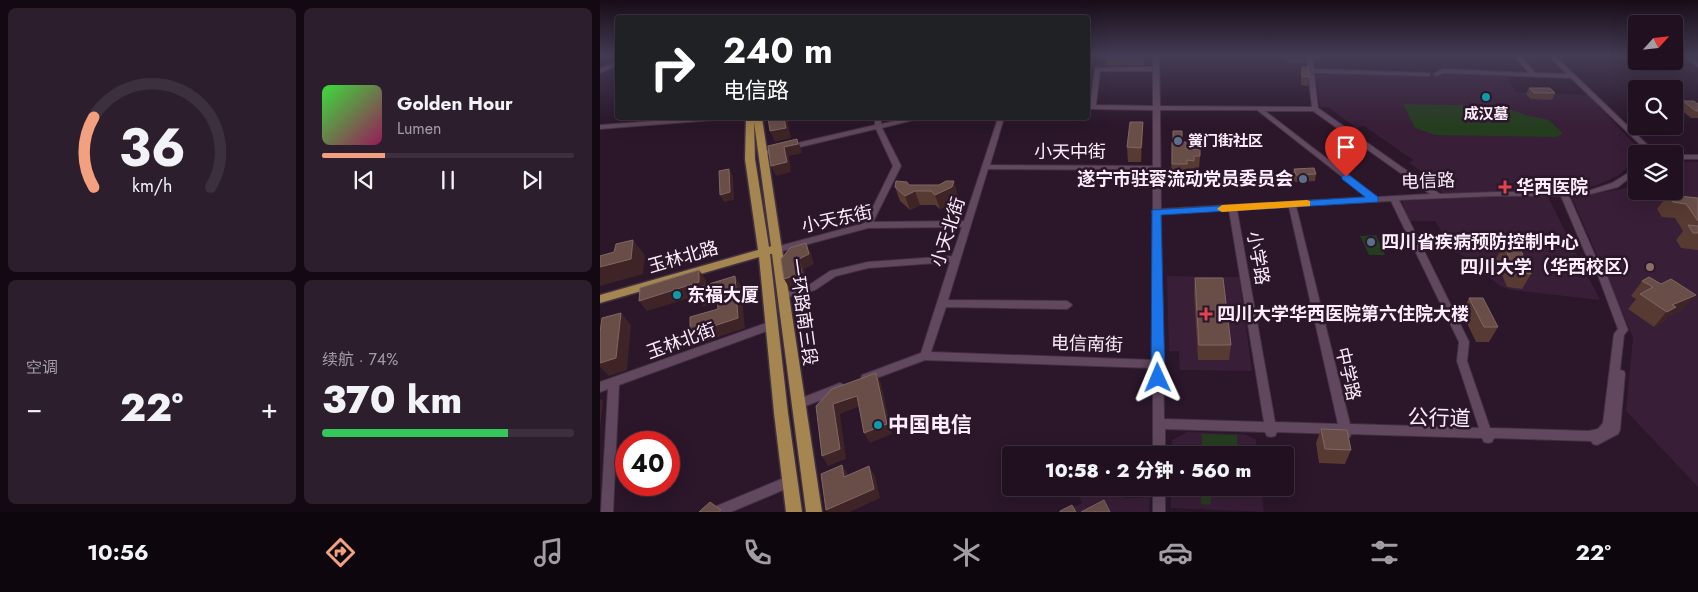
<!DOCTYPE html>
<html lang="zh">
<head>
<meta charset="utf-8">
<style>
  body { margin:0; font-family:Jost,"Noto Sans SC",sans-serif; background:#2d1e2d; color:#f1f3f6; height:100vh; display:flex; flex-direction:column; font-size:19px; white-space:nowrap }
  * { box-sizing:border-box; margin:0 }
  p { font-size:16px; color:#a29da5 }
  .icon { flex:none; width:28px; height:28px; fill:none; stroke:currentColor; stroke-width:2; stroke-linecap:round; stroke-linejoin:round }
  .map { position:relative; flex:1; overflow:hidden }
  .panel { display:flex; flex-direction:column; gap:8px; padding:8px; background:#120912; width:600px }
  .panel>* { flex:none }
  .top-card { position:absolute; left:15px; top:15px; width:475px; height:105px; border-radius:5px; box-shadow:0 5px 20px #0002,0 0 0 1px #3d303e; background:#202124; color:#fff; overflow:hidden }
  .needle { width:32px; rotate:63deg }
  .tools { position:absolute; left:1028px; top:15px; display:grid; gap:10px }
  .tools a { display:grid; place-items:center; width:55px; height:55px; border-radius:5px; background:#201020; box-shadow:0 5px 20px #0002,0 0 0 1px #3d303e; font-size:25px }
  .speed { position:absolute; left:15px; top:431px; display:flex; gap:10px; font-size:25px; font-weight:700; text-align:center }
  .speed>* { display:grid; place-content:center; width:65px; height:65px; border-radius:50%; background:#201020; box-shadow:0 5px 20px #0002,0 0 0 1px #3d303e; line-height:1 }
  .speed .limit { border:8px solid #d22; background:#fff; color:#111 }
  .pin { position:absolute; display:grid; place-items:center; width:42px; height:42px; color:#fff; margin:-51px -21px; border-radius:50% 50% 50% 0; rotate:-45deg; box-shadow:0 0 5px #0007 }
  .pin .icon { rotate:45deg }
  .me { position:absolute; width:55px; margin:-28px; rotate:359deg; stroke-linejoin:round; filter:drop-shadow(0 0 4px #0008) }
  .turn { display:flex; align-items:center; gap:18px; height:105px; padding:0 25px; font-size:22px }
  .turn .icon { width:65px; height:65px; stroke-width:2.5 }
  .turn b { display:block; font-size:35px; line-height:42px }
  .big { font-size:38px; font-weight:800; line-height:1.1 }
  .panel .widget { flex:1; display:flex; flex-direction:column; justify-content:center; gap:8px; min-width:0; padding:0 18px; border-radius:8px; background:#2d1e2d }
  .panel .dial { align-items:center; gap:0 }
  .dial svg { height:130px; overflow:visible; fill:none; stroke:#3d303e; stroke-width:7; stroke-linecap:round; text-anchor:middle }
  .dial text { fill:#f1f3f6; stroke:none }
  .song { display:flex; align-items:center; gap:15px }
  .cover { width:60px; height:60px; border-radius:8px; background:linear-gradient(135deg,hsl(120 70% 55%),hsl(330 70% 35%)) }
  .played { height:5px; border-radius:2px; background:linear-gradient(90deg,#f2a07f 25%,#3d303e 25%) }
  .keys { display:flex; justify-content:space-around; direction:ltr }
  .heat { display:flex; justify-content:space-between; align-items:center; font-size:28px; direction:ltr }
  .charge { height:8px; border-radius:4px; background:linear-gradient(90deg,#34c759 74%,#3d303e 0) }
  .panel .tiles { flex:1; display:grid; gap:8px; grid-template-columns:repeat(2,1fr) }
  .trip { position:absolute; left:402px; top:446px; width:292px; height:50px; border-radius:5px; background:#201020; box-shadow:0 5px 20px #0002,0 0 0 1px #3d303e; font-weight:800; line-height:50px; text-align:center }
  .dock { display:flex; height:80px; justify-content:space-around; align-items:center; background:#0d060d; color:#a29da5 }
  .dock .icon { width:35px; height:35px }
  .dock .on { color:#f2a07f }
  .dock b { font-size:22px; color:#f1f3f6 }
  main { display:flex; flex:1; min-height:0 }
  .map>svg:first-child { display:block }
</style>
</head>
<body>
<main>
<section class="panel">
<div class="tiles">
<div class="widget dial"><svg viewBox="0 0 100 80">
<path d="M14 69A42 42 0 1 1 86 69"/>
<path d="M14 69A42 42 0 0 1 14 26" stroke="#f2a07f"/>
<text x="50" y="56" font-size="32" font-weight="700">36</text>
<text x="50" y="72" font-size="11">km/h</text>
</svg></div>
<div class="widget">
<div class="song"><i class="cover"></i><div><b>Golden Hour</b><p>Lumen</p></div></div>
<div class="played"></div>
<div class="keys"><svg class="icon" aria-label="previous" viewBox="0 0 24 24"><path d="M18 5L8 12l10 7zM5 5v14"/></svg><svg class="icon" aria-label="pause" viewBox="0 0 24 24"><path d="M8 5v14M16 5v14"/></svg><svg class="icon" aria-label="next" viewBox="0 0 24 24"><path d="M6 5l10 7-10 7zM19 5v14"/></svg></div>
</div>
<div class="widget"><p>空调</p>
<div class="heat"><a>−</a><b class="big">22°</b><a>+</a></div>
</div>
<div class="widget"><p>续航 · 74%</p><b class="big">370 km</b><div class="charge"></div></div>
</div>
</section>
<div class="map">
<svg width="1098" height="512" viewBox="0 0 1098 512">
  <rect width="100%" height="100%" fill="#2b162a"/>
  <!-- built -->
  <path fill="#381e37" d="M847,72L907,76L916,92L988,95L1044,154H1036V160L1018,176L995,186L944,189L1000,300L911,290L900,286L859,253H855L835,221H809L802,201L847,199L830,177L809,163L813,160L764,126L756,128L730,108L720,107L716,76L722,74L837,76Z
    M1074,161L1098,162V487L1026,411L1033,337L971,196L995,194L1025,188L1036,180V191H1074Z
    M567,276L639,277L652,371L580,370L579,351H569Z
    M587,432L644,434L656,439L657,455H572V440Z
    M476,488H524L525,498L550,497L549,512H463L482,503Z
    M571,488H661L664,512L571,508Z"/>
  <!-- green -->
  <path fill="#253d1f" d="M803,104L900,106L929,116L949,120L963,134L956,137L835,135L815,128Z
    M776,235L785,255H769L760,236Z
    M602,434L637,435L638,455H602Z
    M601,488H640V494L612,495L610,505L601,504Z"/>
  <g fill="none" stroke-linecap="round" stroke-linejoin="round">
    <!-- minor casing -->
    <g stroke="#423141" stroke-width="2">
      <path id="minor" d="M553,55H559L560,106L712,107L706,55H712L714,69L830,73V75L828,76L714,73L718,108L840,194L895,192H964L991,190L1012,183L1036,168V173L1018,187L991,194L969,196L997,260L1004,268L1028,330L1024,335L1020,370L1024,371L1025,374L1020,430L1018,434L997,445L993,444L991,441L894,438L892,442L888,443L884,442L882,438L751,434L750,437L746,438L742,437L741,434L677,432L675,436L671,437L667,436L665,432L565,429V455H553V368L325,360L266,382L262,381L261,378L262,375L321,353L350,262L268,268L236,276L215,290L182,299L179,298L177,296L179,294L209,285L230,271L268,262L352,256L362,227L268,228L175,253L172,252L171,250L172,248L265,223L293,166L276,129L162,156L158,154L159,152L275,125V118H281V124L309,118H318L317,119L282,128L301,166L273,222L364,221L398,118H404L390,165L553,166V110L488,109V105H490L495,68L553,67ZM500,71H553V106L496,105ZM560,110H657L768,197L561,209ZM665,111H713L830,194L777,197ZM388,169L553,170V210L552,212L553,214V360L331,352L346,307L467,309L470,307L472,305L470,303L467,301L348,300ZM895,196H961L989,262L996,270L1018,329L1014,334L1003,423L998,429L989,431L890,428L867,361L869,342L799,200ZM791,201L859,342L857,361L879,428L750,424L696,206ZM689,207L738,424L675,422L637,210ZM629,210L664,422L564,419L561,214Z
        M914,55H920L935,73L967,74L948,55H954L1057,154H1050L971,78L844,73L836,76L833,74L843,69L929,73Z
        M1081,55H1087L1098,62V67Z
        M18,61V65L0,73V69Z
        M94,118H116L113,120L0,129V125Z
        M1074,155H1098V159H1074Z
        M172,321L175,322L177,325L175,328L19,385L13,512H1L8,389L0,392V382Z
        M240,383L244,385L245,388L244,391L198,409L194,407L192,404L194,401Z
        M191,475L195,477L197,481L195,485L131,512H110L112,508Z
        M553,488H565V512H553Z"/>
    </g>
    <!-- major casing -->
    <g stroke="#423141" stroke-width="3">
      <path id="major" d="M146,118H162L222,512H206L172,254H170L188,413L202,512H186L174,413L159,257L0,303V295L158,250L145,159ZM154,122L171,246L169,247L155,159Z"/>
    </g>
    <!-- minor -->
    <use href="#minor" fill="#61485f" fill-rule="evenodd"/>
    <!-- major -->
    <use href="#major" fill="#a58550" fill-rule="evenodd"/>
  </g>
  <!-- wall -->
  <path fill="#573a32" d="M488,55H491L489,62H488Z
    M506,55H544V65H506Z
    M685,55H704L703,63H688Z
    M714,55H722L721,61L715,60Z
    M924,55H939L937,58H927Z
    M1015,55H1036V61H1022Z
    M702,67L709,77L708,86L701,85V75Z
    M929,88L955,93L952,100L931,99L926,94Z
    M1083,101L1098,104V118H1091L1079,108Z
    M573,131H582V142L586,149L600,156L599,170H593V175H586V178H571L572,142H573Z
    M543,136L541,162H528L527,147Z
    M694,169L716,174L715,181L695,182L692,176Z
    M309,185L358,196L356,202L340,209L335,205H320L310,210L300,201L295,187Z
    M1068,195L1098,198V250L1081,248L1076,240L1083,231L1075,218L1062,217L1057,209Z
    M904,244L931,274L922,289L907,287L896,259Z
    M1049,277L1083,310L1068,316L1063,322L1054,327L1028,309L1036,299L1031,296L1042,281Z
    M595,278L631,345L629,360H598L594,293Z
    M869,298L898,327L889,342H876L862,313Z
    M721,429L751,450L745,464L719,463L716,443Z"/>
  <!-- shaded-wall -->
  <path fill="#3e2426" d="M184,118H193H187L191,138L175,142L170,131Z
    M543,122V136L541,162V148Z
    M197,139L201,149L202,153L189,156L191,172L176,176L171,166L184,147Z
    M129,169L133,176L134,200L124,202L120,195Z
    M354,181L358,196L356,202L340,209L335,195Z
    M315,191L320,205L310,210L305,196Z
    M33,240L45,255L43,274L0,286V267Z
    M206,243L211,253L214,264L204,269L208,283L190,289L184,279L199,259Z
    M99,270L106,280V293L47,311L39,301Z
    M135,276L141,286L145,328L98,344L90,334L138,318Z
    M117,291L124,301L103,307L96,297Z
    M1096,295L1083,310L1068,316L1063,322L1054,327L1072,305Z
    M21,313L31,325L27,370L9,376L0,367V363Z
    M276,373L281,383L292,434L270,443L264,433Z
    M257,396L263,405L240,414L246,459L228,466L222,456L233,404Z
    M0,399L3,401L0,429Z
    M242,465L248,474L250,486L244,477Z
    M269,466L275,476L280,498L250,512H228L226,510Z"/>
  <!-- building -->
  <path fill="#694e48" stroke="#806764" d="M506,55H544V57L506,56Z
    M702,67H708L709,77L702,76Z
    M929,88H950L955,93H934Z
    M1083,101H1094L1098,104V111H1096Z
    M168,118H184L186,128L170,131Z
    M530,122H543L541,148L527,147Z
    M573,131H582V140L573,139Z
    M197,139L198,144L184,147L187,162L171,166L168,146Z
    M572,142H586V149H600V156H594V161L587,160V164H572Z
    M714,168L716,174L696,175L694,169Z
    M129,169L130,192L120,195L119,171Z
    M296,181L307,182L309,185H339L346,181H354L352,187L335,195L331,191H315L305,196L295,187Z
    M1068,195L1098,198V221L1086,204L1073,202Z
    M1088,225L1098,226V233H1093Z
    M33,240L31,259L0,267V256L14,252L16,244Z
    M206,243L209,254L199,259L202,273L184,279L181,259L190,248Z
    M904,244L919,246L931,274L915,272Z
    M99,270V282L39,301L40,288Z
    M135,276L138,318L90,334V317L118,309L117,291L96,297V288Z
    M1049,277L1061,284L1071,279L1096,295L1072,305L1076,307L1067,312L1040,294L1053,287L1042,281Z
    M595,278H623L631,345H599Z
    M869,298H883L898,327H884Z
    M21,313L16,358L0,363V332L2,318Z
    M276,373L287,424L264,433L257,396L233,404L240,449L222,456L216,406L232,389Z
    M721,429L747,430L751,450L725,449Z
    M242,465L244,477L269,466L274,489L226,510L221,474Z
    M504,500L510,512H496L495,511L493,512H481Z
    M110,502L121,510L118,512H99Z
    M472,505L476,512H460V511Z"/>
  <!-- sky -->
  <linearGradient id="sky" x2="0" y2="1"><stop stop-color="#180c17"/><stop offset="0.44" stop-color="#443c55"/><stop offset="1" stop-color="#443c55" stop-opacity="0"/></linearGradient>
  <rect width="1098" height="126" fill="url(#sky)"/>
  <!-- route -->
  <path fill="#1a73e8" stroke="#114b97" d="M742,175H749L778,197V202L561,215L565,378L563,382H553L551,378L552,210L765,197L742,179Z"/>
  <!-- slow -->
  <path fill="#f59e0b" d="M707,200L710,201V206L622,212L617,209L622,205Z"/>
  <!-- markers -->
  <g fill="#0f9aa8" stroke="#2b162a" stroke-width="2">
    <circle cx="886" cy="97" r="5"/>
    <circle cx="77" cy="295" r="5"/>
    <circle cx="278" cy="425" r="5"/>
  </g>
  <g fill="#5c6f8a" stroke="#2b162a" stroke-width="2">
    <circle cx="578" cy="141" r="5"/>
    <circle cx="703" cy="179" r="5"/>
    <circle cx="771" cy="242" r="5"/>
  </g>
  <g fill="#e0444e" stroke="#2b162a" stroke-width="2">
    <path d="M902.5 179.5h5v5h5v5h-5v5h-5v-5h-5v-5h5z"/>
    <path d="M603.5 306.5h5v5h5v5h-5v5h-5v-5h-5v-5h5z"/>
  </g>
  <circle fill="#8d6e63" stroke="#2b162a" stroke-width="2" cx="1050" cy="267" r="5"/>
  <g text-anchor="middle" stroke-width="5" stroke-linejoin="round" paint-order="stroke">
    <!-- far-poi labels -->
    <g font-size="15" font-weight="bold" fill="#fcedfb" stroke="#2b162a">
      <text x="886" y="119">成汉墓</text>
      <text x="588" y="146" text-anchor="start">黉门街社区</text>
    </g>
    <!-- street labels -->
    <g font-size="18" fill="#fcedfb" stroke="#2b162a">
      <text x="470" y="158">小天中街</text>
      <text transform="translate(828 181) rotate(-2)" y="6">电信路</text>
      <text transform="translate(237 219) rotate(-12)" y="6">小天东街</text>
      <text transform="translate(348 232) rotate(-72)" y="6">小天北街</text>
      <text transform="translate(83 257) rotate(-16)" y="6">玉林北路</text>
      <text transform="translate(658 258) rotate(80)" y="6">小学路</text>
      <text transform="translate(203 312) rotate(82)" y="6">一环路南三段</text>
      <text transform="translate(81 341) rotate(-20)" y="6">玉林北街</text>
      <text transform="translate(487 344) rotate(2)" y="6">电信南街</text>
      <text transform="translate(748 374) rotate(77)" y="6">中学路</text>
    </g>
    <!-- poi labels -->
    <g font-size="18" font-weight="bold" fill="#fcedfb" stroke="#2b162a" text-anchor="start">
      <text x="693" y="185" text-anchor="end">遂宁市驻蓉流动党员委员会</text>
      <text x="916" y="193">华西医院</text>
      <text x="781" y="248">四川省疾病预防控制中心</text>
      <text x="1040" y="273" text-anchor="end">四川大学（华西校区）</text>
      <text x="87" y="301">东福大厦</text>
      <text x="617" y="320">四川大学华西医院第六住院大楼</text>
    </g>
    <!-- near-street labels -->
    <g font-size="21" fill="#fcedfb" stroke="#2b162a">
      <text transform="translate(839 418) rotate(2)" y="7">公行道</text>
    </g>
    <!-- near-poi labels -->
    <g font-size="21" font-weight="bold" fill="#fcedfb" stroke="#2b162a" text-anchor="start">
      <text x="288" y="432">中国电信</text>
    </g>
  </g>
</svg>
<div class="tools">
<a><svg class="needle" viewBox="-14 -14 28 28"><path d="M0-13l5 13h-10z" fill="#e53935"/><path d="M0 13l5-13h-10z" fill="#a29da5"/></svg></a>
<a><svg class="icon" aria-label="search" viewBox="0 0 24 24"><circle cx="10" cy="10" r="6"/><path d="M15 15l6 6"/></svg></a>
<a><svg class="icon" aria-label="layers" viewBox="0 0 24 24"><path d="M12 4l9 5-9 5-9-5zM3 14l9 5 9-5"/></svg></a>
</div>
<div class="speed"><div class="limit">40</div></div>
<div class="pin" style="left:746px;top:177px;background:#d93025"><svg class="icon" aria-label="arrive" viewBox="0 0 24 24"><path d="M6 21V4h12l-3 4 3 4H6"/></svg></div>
<svg class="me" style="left:558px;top:378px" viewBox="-20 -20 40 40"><path d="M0-17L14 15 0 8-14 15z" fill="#1a73e8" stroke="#fff" stroke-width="4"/></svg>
<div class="trip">10:58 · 2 分钟 · 560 m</div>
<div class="top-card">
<div class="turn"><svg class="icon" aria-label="right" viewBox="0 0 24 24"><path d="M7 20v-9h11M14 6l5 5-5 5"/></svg><div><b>240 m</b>电信路</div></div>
</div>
</div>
</main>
<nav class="dock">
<b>10:56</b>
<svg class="icon on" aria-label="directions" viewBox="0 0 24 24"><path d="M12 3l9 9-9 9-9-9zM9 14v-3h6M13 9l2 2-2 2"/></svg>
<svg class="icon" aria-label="music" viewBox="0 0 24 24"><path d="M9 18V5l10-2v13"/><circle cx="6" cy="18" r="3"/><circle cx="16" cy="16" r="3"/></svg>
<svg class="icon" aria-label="phone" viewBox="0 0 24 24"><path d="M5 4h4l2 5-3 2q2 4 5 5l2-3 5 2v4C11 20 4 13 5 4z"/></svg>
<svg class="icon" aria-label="climate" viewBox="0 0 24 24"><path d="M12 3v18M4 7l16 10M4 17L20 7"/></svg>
<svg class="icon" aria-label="car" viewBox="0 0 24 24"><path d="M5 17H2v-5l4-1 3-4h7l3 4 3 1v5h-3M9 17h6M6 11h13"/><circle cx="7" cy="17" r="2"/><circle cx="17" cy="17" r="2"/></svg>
<svg class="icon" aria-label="filters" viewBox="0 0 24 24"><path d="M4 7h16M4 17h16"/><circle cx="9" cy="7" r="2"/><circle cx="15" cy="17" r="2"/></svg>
<b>22°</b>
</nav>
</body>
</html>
